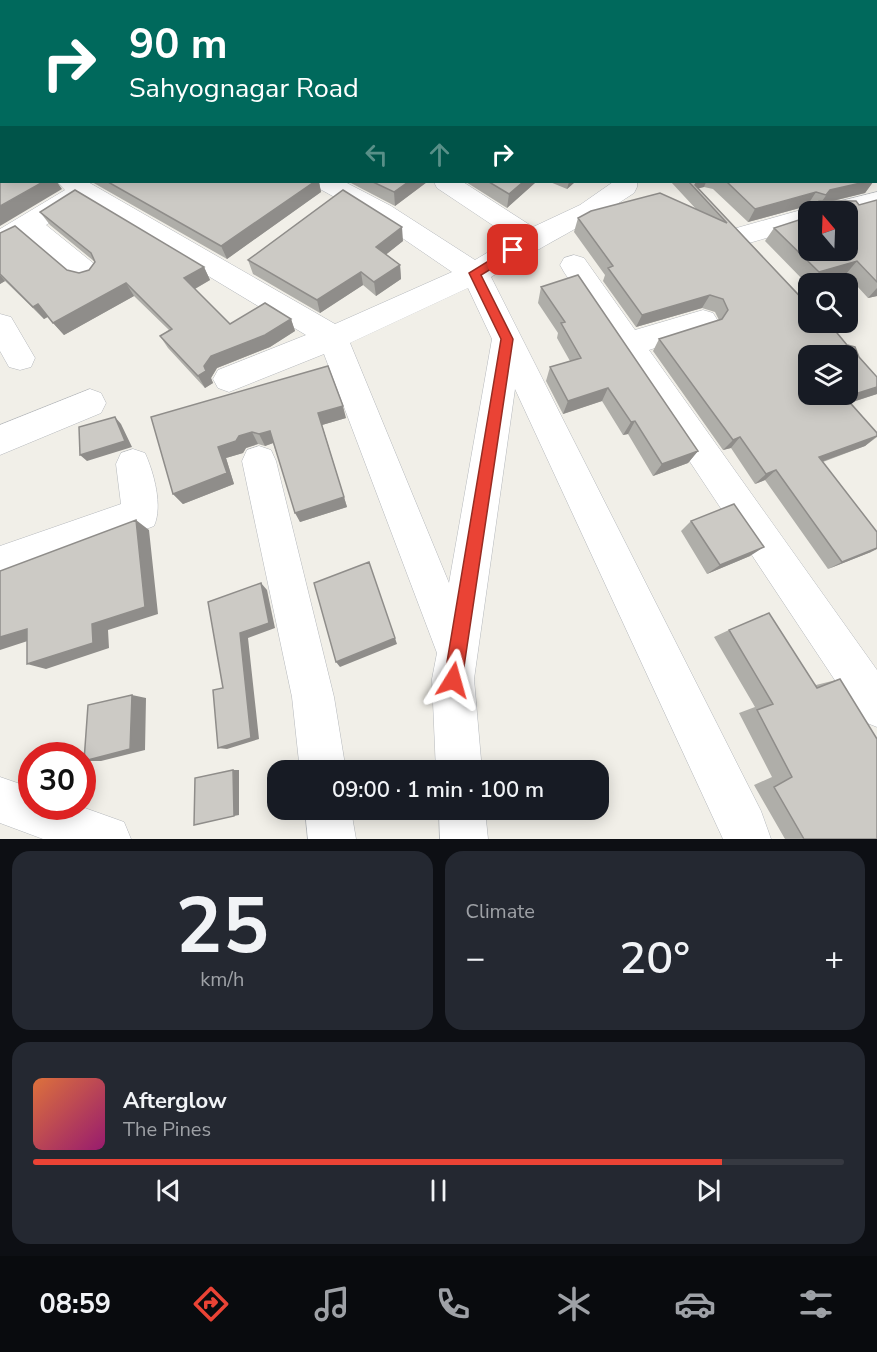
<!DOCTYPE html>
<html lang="en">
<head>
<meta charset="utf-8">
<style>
  body { margin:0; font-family:"Nunito Sans",sans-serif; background:#242831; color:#f1f3f6; height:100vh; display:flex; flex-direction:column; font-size:22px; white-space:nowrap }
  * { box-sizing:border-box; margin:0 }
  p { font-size:20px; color:#9ea1a6 }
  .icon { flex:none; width:33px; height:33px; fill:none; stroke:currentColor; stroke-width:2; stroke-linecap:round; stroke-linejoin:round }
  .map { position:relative; height:839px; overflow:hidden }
  .panel { display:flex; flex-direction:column; gap:12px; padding:12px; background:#0d0f14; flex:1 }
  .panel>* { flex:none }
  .top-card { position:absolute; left:0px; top:0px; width:878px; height:183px; box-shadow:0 3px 15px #0003; background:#00695c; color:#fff; overflow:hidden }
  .needle { width:39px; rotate:341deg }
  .buttons { position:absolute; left:798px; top:201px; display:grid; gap:12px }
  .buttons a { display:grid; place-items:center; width:60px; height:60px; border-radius:12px; background:#171b24; box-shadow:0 3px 15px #0003; font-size:30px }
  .speed { position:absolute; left:18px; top:742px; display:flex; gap:12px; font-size:30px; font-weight:700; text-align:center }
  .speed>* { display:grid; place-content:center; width:78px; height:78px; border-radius:50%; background:#171b24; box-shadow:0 3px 15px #0003; line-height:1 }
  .speed .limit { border:9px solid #d22; background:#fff; color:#111 }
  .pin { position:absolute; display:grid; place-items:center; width:51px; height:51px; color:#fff; margin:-26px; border-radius:12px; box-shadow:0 3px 9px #0006 }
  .me { position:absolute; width:66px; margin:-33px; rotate:8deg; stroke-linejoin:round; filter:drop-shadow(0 0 4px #0008) }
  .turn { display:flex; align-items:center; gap:21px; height:126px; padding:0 30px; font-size:27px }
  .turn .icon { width:78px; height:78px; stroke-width:2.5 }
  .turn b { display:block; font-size:42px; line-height:51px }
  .lanes { display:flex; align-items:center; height:57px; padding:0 30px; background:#0003; justify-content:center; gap:30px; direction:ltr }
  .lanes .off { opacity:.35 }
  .big { font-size:45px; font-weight:600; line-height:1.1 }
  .panel .card { flex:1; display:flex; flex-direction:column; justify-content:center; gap:9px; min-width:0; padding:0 21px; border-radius:18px; background:#242831 }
  .panel .dial { align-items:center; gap:0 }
  .dial b { font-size:78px; line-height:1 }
  .song { display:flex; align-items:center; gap:18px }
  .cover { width:72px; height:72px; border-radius:9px; background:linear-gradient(135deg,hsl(20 70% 55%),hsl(320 70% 35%)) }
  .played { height:6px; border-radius:3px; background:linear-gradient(90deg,#ea4335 85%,#363941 85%) }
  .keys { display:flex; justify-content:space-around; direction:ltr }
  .heat { display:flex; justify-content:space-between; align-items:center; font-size:33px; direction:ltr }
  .panel .tiles { flex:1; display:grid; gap:12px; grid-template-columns:1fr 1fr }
  .card:last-child { grid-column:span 2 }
  .trip { position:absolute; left:267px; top:760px; width:342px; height:60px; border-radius:18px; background:#171b24; box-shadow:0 3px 15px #0003; font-weight:600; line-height:60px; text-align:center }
  .tab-bar { display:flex; height:96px; justify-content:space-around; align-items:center; background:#090b0e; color:#9ea1a6 }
  .tab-bar .icon { width:42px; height:42px }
  .tab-bar .selected { color:#ea4335 }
  .tab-bar b { font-size:27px; color:#f1f3f6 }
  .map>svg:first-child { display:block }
</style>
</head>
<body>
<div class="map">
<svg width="877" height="839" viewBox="0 0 877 839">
  <rect width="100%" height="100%" fill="#f1efe8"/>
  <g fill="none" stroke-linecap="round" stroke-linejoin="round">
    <!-- minor casing -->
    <g stroke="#b5b8bc" stroke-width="1">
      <path id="minor" d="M265,0H283L264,2Z
        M731,0H752L753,2H732Z
        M58,182H88L335,324L452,272L373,218L318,188L315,182H345L391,206L475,260L512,238L437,188L434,182H463L533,227L580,205L613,182H637V187L634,193C588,224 538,248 491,277L761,811L771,839H723L515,389L474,679L482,771H436L432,679L437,653L324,354L229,392L218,388L213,379L218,370L306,335L84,201L46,225L98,267L102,274L98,281L88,284L78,281L26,237L9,248L0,250V229L65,190ZM468,288L492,339L449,583L350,343Z
        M877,192V208L848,216V212H808V226L742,245L733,243L729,236L733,229L808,208L818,211L821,206Z
        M574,255L584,258L635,330L703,310L713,313L718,321L713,329L649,350L877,670V727L862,721L564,272L560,265L564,258Z
        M0,314L11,317L35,358L31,367L20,370L9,367L0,351Z
        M90,389L101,393L106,403L101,413L0,455V425Z
        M259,446L271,450L276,461L334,697L346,771H300L292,697L242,461L247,450Z
        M133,449L145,453C154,473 163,506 154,526L0,584V546L121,504L116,464L121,453Z
        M0,777L32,788V807H82L124,822L131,839H43L0,823Z
        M305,810H351L356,839H308Z
        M439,810H485L488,839H440Z"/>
    </g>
    <!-- minor -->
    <use href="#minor" fill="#fff" fill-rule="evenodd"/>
  </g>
  <!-- wall -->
  <path fill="#afaea9" d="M92,182H319L321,192L227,259Z
    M349,182H427L395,206Z
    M466,182H536L507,208Z
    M550,182H575L567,189Z
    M671,182H873L865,193L833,201L859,205L877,200V296L868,298L846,274L815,284H808V285L765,241L774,228L848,212H812L815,208L807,206L748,222L713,189L704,187L698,188L859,357L877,394L850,403L877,433V437L865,446L823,462L871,552L828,569L765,480L755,484L731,448L723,450L653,351L659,339L719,320L715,312L702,308L636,327L603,281L605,275L574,232L578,218L696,209Z
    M40,212L204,267L210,280L195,289L230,324L291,319L295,331L270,347L217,368L211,378L213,383L205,388L168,348L160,336L169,330L134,296L64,335L48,317L44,319L5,281L0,284V233L67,270L79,273L89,270L95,262L50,225Z
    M403,241L386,254L400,265L401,279L376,296L363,285L320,313L253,274L248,260Z
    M541,287L698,451L688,463L653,476L628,434L623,435L602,401L563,414L546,381L550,367L570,361L557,338L558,333L538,303Z
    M151,417L346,418L322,425L347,507L300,522L273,443L265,446L258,444L246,448L243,453L226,458L234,484L183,504L173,494Z
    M691,521L750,556L707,574L681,531Z
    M729,630L816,685L840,679L877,839H785L754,785L772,777L739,713L755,707L714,637Z"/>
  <!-- shaded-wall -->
  <path fill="#8f8d8a" d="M244,0H256V2H242Z
    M714,0H732V2H711Z
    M876,124H877V136H876Z
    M43,182H57L62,189L0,226V206Z
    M313,182H319L321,192L227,259L221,246Z
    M408,182H427L395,206L394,192Z
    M523,182H536L507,208L509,194Z
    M569,182H575L567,189Z
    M697,182H706L704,187L696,189L694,187Z
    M865,182H873L865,193L820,204L817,208L830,190Z
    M816,192L807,206L748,222L755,209Z
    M402,227L403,241L378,261L376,247Z
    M857,261L846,274L815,284H810L819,272Z
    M400,265L401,279L376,296L374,282Z
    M204,267L210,280L191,291L184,278Z
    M361,272L363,285L320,313L317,300Z
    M0,275L5,281L0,284Z
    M126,283L134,296L64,335L53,323Z
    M877,288V296L868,298Z
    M710,295L702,308L636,327L642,315Z
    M38,304L49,316L44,319L33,307Z
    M291,319L295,331L270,347L217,368L211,378L213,383L205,388L198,376L211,356Z
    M877,387V394L833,408L845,397Z
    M608,388L602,401L563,414L568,401Z
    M343,406L346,418L322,425L347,507L300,522L295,513L318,413Z
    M115,417L121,424L132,447L87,461L80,455Z
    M635,421L628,434L623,435L631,422Z
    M270,431L276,442L265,446L259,434Z
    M252,432L258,444L246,448L243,453L226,458L234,484L183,504L173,494L218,447L239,436Z
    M877,436L865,446L807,467L819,457Z
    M740,437L731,448L723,450L733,440Z
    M698,451L688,463L653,476L662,464Z
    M776,470L765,480L755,484L766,474Z
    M136,520L149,530L158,614L108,630L109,648L46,669L27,664L92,624Z
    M764,547L750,556L707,574L720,565Z
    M877,548V549L871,552L828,569L842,562Z
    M261,583L267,590L275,628L248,638L259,739L227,749L218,748L240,633Z
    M27,629L46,635L0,650V637Z
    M395,638L397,644L340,667L336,662Z
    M132,695L146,698L145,750L101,761H84Z
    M233,770H239V815L234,816Z"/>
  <!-- building -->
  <path fill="#cccac5" stroke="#8f8d8a" stroke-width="1.5" fill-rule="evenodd" d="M0,0H87L91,2H2V182H43L0,206Z
    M115,0H244L242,2H113Z
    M291,0H714L711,2H287Z
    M780,0H877V124H876V2H778Z
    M108,182H314L221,246Z
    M373,182H408L394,192Z
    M489,182H523L509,194Z
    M689,182H697L695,185L806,303L808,304V322H828L847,345L855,347L859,357L877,377V387L845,397L877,433V436L819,457L877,532V548L842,562L776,470L766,474L740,437L733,440L659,339L722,319L728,310L723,299L710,295L642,315L608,268L613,266L578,218L591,211L660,193L727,223ZM808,356H848V394H808Z
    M727,182H865L830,190L826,195L816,192L755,209Z
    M75,190L204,267L184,278L230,324L265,303L291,319L265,335L211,356L204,366L206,371L198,376L160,336L172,329L126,283L53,323L38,304L33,307L0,274V233L15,226L67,270L79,273L89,270L95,262L91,253L40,212Z
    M343,190L402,227L376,247L400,265L374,282L361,272L317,300L248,260Z
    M877,200V282L857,261L819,272L774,228L808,217V250H848V212H818L819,201H856L859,205Z
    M578,275L698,451L662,464L635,421L631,422L608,388L568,401L550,367L581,358L561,323L565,322L541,287Z
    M328,366L343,406L318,413L344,497L295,513L270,431L259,434L252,432L239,436L236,441L218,447L227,473L173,494L151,417Z
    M115,417L125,441L80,455L79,427Z
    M734,504L764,547L720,565L691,521Z
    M136,520L145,607L92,624L93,643L27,664V629L0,637V571Z
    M369,562L395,638L336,662L314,583Z
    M261,583L269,623L240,633L251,738L218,748L213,690L223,688L208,602Z
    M769,613L817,688L840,679L877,739V839H804L774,787L792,777L757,710L773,704L729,630Z
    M132,695L130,749L84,761L88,705Z
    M233,770L234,816L194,825L195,778Z"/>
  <!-- route -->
  <path fill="#ea4335" stroke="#982c22" stroke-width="1.5" d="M513,246L517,247V253L481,275L513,339L462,680L459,686L453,688L447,686L444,680L501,339L469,273Z"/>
</svg>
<div class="buttons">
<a><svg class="needle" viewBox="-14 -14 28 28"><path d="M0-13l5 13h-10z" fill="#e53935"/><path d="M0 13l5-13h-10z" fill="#9ea1a6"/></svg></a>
<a><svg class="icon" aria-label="search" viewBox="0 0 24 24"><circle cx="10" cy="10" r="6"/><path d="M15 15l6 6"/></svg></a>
<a><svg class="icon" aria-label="layers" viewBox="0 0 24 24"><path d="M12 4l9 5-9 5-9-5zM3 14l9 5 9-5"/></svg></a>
</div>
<div class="speed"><div class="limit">30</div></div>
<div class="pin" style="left:513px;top:250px;background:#d93025"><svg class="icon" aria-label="arrive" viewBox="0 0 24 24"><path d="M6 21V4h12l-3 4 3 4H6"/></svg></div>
<svg class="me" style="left:453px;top:680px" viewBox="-20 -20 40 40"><path d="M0-17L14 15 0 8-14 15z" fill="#ea4335" stroke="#fff" stroke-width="4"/></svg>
<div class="trip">09:00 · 1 min · 100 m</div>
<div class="top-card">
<div class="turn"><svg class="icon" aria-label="right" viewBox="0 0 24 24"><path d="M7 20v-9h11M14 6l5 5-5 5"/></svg><div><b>90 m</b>Sahyognagar Road</div></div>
<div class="lanes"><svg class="icon off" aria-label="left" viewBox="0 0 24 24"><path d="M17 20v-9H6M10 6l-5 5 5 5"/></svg><svg class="icon off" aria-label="ahead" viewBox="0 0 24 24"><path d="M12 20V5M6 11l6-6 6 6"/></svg><svg class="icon" aria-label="right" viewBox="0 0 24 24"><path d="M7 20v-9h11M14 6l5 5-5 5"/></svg></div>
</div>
</div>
<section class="panel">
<div class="tiles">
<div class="card dial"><b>25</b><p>km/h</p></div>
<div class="card"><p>Climate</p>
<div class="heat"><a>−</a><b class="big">20°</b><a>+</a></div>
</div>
<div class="card">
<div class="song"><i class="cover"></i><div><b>Afterglow</b><p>The Pines</p></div></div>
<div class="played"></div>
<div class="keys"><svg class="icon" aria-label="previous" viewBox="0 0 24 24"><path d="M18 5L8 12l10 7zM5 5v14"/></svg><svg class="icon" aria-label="pause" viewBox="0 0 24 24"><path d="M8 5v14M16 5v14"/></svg><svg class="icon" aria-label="next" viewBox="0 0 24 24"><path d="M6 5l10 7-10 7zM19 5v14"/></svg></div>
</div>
</div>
</section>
<nav class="tab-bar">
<b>08:59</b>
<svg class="icon selected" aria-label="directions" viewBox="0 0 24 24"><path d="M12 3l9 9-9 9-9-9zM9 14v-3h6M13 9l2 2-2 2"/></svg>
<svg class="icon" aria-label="music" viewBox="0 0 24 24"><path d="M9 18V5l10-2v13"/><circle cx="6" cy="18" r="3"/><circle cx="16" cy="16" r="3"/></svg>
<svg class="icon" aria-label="phone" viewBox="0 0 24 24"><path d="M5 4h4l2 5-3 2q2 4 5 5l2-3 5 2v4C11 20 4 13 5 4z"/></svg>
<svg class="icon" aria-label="climate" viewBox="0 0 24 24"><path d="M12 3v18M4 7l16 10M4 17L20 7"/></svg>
<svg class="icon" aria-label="car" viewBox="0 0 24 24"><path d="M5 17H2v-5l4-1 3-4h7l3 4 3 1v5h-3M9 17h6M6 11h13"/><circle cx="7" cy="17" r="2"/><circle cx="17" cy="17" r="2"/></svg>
<svg class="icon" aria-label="filters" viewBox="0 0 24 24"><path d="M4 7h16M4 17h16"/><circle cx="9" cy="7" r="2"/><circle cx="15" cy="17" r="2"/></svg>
</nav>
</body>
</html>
